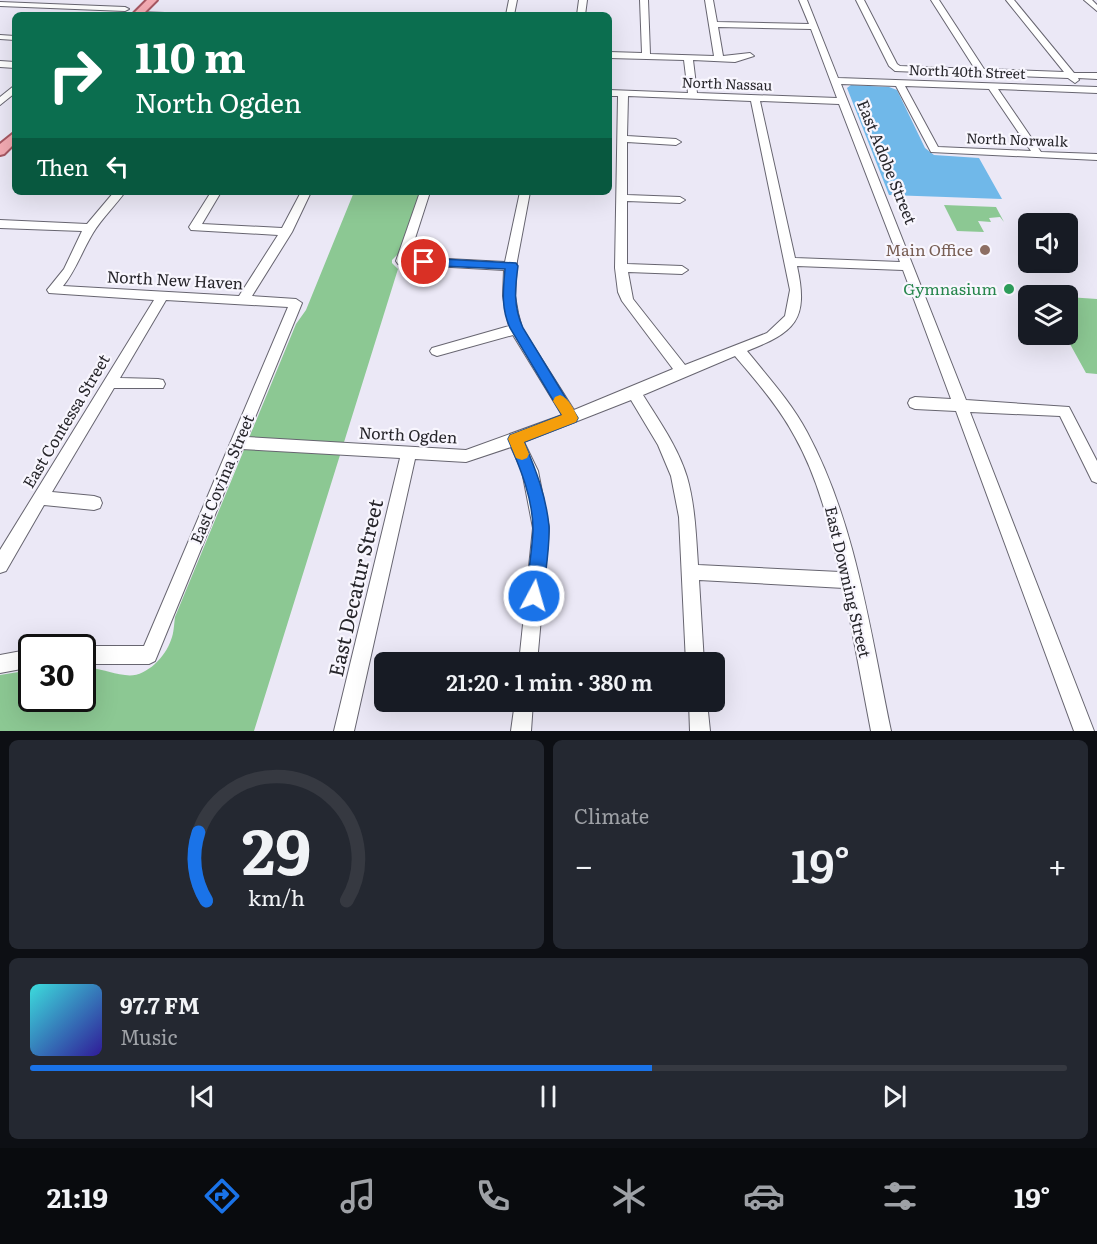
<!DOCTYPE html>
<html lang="en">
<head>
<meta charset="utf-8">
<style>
  body { margin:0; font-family:Literata,serif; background:#242831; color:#f1f3f6; height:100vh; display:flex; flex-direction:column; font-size:22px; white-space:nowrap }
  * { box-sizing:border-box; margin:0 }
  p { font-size:20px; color:#9ea1a6 }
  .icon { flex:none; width:33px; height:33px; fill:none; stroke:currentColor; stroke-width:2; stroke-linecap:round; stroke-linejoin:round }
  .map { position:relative; height:731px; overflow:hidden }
  .details { display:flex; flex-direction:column; gap:9px; padding:9px; background:#0d0f14; flex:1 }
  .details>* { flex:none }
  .hud { position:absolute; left:12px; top:12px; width:600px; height:183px; border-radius:9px; box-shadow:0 6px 24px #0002; background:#0b6e4f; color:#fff; overflow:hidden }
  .fabs { position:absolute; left:1018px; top:213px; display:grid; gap:12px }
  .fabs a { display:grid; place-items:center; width:60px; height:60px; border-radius:9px; background:#171b24; box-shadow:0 6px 24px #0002; font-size:30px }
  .speed { position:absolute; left:18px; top:634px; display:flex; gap:12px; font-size:30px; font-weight:700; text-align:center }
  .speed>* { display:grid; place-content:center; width:78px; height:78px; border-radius:50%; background:#171b24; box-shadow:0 6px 24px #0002; line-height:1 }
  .speed .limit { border:3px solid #111; border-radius:9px; background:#fff; color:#111 }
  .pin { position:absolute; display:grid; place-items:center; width:51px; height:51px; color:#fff; margin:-26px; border:3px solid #fff; border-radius:50%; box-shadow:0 2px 6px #0007 }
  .me { position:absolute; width:66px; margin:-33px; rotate:6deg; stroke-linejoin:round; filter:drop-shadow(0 0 4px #0008) }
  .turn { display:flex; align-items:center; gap:21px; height:126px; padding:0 24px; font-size:27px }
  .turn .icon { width:78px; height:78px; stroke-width:2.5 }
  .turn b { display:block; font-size:42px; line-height:51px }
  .then { display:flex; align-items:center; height:57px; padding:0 24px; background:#0003; gap:12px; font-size:22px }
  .big { font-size:45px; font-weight:600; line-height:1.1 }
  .details .tile { flex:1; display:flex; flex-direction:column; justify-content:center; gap:9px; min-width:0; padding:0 21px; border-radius:9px; background:#242831 }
  .details .dial { align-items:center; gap:0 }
  .dial svg { height:156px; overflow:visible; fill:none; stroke:#363941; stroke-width:7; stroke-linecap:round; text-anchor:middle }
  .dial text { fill:#f1f3f6; stroke:none }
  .song { display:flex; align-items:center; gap:18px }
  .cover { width:72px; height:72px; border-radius:9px; background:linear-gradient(135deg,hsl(180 70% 55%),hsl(250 70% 35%)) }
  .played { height:6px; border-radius:3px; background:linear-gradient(90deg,#1a73e8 60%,#363941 60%) }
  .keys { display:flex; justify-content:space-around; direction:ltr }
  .heat { display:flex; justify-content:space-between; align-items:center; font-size:33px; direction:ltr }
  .details .tiles { flex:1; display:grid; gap:9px; grid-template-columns:1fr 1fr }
  .tile:last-child { grid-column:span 2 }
  .trip { position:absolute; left:374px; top:652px; width:351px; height:60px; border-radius:9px; background:#171b24; box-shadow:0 6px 24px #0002; font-weight:600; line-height:60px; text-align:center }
  .tabs { display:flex; height:96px; justify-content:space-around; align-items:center; background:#090b0e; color:#9ea1a6 }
  .tabs .icon { width:42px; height:42px }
  .tabs .active { color:#1a73e8 }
  .tabs b { font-size:27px; color:#f1f3f6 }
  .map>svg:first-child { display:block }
</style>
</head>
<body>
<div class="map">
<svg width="1097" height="731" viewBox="0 0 1097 731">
  <rect width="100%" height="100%" fill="#ebe8f6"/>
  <!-- green -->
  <path fill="#8cc893" d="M354,192H421L403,249L392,260V263L398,269L254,731H0V675L31,670L32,699H82L83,668C98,667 109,673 125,675C144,679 165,658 171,640C174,633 174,624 175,617L296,324L306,310Z
    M944,205L996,207L1004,222L1000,217L989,218L991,222L978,221L984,232L957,231Z
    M1068,297L1097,299V374L1086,373L1065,335L1068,334V309H1071Z"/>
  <!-- water -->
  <path fill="#70b8e9" d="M851,85L889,87L897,90L925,148L934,155L979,158L1002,199L889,195L847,88Z"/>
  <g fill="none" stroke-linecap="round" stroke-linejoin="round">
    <!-- minor casing -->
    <g stroke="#676570" stroke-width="2">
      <path id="minor" d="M509,0H517L514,15H506Z
        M579,0H587L585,15H577Z
        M640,0H648L650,54L714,56L705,0H713L717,22L809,24L799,0H807L838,78L1097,87V93L998,89L1041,152L1097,154V160L931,152L896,86L841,84L966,400L1069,407L1097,461V483L1092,481L1060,416L970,412L1094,731H1074L956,411L915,409L910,407L908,403L910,399L915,397L951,399L903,270L797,266C809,320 795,332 747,351C768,377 791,402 807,432C856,523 870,631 891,731H871L844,588L699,580L704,663H686L679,517L671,476L658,445L631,400L524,442L538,471L549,528L537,663H519L533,528L522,471L511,447L466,462L415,459L354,731H334L400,458L242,449L155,661L149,664H82V648H77L82,646H144L288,307L166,300L120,378L158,379L163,380L165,384L163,388H114L52,492L94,496L100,498L102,503L100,508L94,510L44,505L6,571L0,573V550L154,300L49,293L47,290L64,269L82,231L0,228V220L87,224L114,192H125C115,206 102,218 93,233C82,251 76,270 63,286L239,296L278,235L191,230L189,227L211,192H221L202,224L282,228L301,192H311L292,232L252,296L296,299L302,303L247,437L466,450L562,415L513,335L437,356L432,354L430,351L432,348L509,326L503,296L504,270L398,264L396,261L420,192H430L409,257L505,262L520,192H530L517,261L515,296L518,313L522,328L574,410L673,369L622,301L618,292L615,268L618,96H609V90L688,93L684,60L609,58V52L642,53ZM718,27L811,29L837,98L697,93L693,60L735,62L754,56L750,53L723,56ZM905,86L989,89L1031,151L938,147ZM628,96L751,101L790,290L785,316L767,333L685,365L633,299L628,272L682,274L688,270L682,266L627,264V201L680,203L685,200L680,197L627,195V142L676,145L681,142L676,139L627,136ZM760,101L839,104L900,262L795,258ZM735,356C757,382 779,407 795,437C818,478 830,526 840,572L698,565C696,535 695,505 687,477C678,447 659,421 643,395Z
        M856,0H864L897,64L900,66L975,69L931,0H939L984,69L1064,72L1006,0H1014L1074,73H1097V79L1078,78L1079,80L1075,83L1068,78L895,71L889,66Z
        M1084,0H1092L1097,5V11Z
        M0,2L125,7L129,9L125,11L0,6Z
        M138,12L165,13L169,15H135Z
        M0,35L15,36V40L0,39Z
        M0,61L15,62V68L0,67Z
        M15,85V93L0,105V97Z
        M32,649V667L0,673V655Z
        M515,702H533L531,731H511Z
        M689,702H707L710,731H690Z"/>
    </g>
    <!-- major casing -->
    <g stroke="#a75863" stroke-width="4">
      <path id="major" d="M147,0H157L142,15H132Z
        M15,132V143L4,154L0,155V144Z"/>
    </g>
    <!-- minor -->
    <use href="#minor" fill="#fff" fill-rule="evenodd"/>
    <!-- major -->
    <use href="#major" fill="#f4abb3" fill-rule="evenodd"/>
  </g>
  <!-- route -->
  <path fill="#1a73e8" stroke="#114b97" stroke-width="1.5" d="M424,258L516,263L518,266C515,288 513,306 523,328L578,418L576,422L524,442C536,470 546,496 549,526C550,548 545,573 543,596L540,602L534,604L528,602L526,596C528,574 532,552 533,530C533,498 520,468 508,439L510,435L562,415L510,328C501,308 503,291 505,269L420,265L418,262Z"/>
  <!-- slow -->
  <path fill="#f59e0b" d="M560,395C569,398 574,410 578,418L576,422L524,442L529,454L527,458L522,460L516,458L508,439L510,435L562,415L553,401L555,397Z"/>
  <!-- markers -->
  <circle fill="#8d6e63" stroke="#f8f6fe" stroke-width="2" cx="985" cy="250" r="6"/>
  <circle fill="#2e9e5b" stroke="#f8f6fe" stroke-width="2" cx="1009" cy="289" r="6"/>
  <g text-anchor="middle" stroke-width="4.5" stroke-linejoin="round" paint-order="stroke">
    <!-- far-street labels -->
    <g font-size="14" fill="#27262b" stroke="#f8f6fe">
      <text transform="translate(967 72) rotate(2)" y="5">North 40th Street</text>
      <text transform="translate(727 84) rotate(2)" y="5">North Nassau</text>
      <text transform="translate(1017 140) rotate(2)" y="5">North Norwalk</text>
    </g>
    <!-- street labels -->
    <g font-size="16" fill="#27262b" stroke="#f8f6fe">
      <text transform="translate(887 162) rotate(68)" y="6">East Adobe Street</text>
      <text transform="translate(175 280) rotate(3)" y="6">North New Haven</text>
      <text transform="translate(66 421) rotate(-59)" y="6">East Contessa Street</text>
      <text transform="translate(408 435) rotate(3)" y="6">North Ogden</text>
      <text transform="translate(222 479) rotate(-67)" y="6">East Covina Street</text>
      <text transform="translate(848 582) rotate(77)" y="6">East Downing Street</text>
    </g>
    <!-- education labels -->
    <g font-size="16" fill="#785e54" stroke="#f8f6fe" text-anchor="end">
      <text x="973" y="256">Main Office</text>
    </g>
    <!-- leisure labels -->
    <g font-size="16" fill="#27864d" stroke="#f8f6fe" text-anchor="end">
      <text x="997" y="295">Gymnasium</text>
    </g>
    <!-- near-street labels -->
    <g font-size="20" fill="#27262b" stroke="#f8f6fe">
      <text transform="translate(356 588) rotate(-77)" y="7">East Decatur Street</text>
    </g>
  </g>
</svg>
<div class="fabs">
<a><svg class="icon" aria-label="sound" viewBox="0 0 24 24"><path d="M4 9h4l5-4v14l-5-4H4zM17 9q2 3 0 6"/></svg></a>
<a><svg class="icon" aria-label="layers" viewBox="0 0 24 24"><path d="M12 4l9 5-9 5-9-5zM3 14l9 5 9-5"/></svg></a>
</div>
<div class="speed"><div class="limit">30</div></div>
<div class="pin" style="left:424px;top:262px;background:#d93025"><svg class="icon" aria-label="arrive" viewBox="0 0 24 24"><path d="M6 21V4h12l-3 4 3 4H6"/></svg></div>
<svg class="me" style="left:534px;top:596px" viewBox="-20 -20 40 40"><circle r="17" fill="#1a73e8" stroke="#fff" stroke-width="3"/><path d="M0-11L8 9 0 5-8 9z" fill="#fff"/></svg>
<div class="trip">21:20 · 1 min · 380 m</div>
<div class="hud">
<div class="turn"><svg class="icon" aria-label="right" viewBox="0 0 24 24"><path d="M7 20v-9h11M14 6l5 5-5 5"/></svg><div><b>110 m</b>North Ogden</div></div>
<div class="then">Then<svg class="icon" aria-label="left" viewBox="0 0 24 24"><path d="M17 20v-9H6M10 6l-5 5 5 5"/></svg></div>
</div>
</div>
<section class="details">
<div class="tiles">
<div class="tile dial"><svg viewBox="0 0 100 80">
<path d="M14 69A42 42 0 1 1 86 69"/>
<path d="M14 69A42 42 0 0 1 10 34" stroke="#1a73e8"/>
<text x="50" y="56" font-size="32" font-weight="700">29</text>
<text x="50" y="72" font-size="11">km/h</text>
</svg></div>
<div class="tile"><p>Climate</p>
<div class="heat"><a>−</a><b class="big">19°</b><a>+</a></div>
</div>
<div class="tile">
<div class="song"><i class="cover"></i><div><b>97.7 FM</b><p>Music</p></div></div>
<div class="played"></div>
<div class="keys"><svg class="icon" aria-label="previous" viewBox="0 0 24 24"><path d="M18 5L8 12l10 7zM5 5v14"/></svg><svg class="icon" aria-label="pause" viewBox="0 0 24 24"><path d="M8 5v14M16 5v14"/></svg><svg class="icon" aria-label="next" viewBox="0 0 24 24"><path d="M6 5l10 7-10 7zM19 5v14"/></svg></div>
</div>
</div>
</section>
<nav class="tabs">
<b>21:19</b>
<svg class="icon active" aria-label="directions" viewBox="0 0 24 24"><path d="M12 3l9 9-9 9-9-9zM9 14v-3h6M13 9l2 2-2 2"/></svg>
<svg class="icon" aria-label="music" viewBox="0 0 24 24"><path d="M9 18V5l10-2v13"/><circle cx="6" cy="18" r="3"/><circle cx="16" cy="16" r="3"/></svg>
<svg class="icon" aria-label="phone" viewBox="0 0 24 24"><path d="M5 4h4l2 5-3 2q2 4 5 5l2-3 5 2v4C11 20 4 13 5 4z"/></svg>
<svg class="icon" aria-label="climate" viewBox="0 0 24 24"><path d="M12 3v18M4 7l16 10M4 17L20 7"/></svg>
<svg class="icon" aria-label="car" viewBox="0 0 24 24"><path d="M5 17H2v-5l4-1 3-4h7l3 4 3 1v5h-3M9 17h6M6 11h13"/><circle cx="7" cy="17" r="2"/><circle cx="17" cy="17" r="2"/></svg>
<svg class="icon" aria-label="filters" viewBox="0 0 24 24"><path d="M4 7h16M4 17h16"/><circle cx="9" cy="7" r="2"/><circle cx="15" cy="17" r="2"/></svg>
<b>19°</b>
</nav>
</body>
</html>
